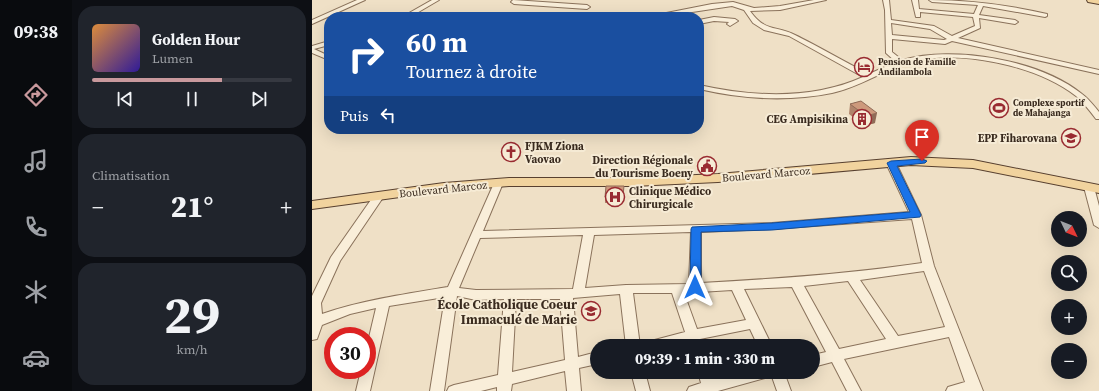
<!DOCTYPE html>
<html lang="fr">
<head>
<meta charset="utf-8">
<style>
  body { margin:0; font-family:"Source Serif 4",serif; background:#20242c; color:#f1f3f6; height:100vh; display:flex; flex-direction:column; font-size:15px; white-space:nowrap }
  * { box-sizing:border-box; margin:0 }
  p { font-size:13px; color:#9ea1a6 }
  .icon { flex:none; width:22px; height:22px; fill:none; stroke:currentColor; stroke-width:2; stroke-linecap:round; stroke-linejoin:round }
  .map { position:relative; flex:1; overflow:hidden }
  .side { display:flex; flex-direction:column; gap:6px; padding:6px; background:#0d0f14; width:240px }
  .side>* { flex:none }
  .banner { position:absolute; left:12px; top:12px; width:380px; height:122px; border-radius:16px; box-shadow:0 4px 16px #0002; background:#1a4fa0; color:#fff; overflow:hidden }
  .needle { width:26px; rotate:133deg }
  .buttons { position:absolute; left:739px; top:211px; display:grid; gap:8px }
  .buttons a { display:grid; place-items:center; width:36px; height:36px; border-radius:50%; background:#171b24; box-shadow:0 4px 16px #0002; font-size:20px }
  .speed { position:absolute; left:12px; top:327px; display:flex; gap:8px; font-size:20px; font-weight:700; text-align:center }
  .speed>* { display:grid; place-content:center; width:52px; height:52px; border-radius:50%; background:#171b24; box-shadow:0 4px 16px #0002; line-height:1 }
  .speed .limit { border:6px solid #d22; background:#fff; color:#111 }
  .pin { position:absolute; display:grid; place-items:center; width:34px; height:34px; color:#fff; margin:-41px -17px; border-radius:50% 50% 50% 0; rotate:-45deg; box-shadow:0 0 4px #0007 }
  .pin .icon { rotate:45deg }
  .me { position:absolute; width:44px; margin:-22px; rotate:0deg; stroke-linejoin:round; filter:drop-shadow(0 0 3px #0008) }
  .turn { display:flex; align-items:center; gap:14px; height:84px; padding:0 16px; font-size:18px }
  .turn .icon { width:52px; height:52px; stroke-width:2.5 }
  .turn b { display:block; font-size:28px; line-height:34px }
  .then { display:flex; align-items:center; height:38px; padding:0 16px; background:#0003; gap:8px; font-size:15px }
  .big { font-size:30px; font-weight:800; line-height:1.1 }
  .side .tile { flex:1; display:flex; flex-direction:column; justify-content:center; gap:6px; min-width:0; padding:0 14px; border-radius:16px; background:#20242c }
  .side .dial { align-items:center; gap:0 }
  .dial b { font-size:52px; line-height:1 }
  .song { display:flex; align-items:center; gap:12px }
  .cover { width:48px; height:48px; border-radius:6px; background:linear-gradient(135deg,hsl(30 70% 55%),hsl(250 70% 35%)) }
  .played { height:4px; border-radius:2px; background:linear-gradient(90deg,#c9999d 65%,#363941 65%) }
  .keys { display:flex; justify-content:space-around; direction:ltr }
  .heat { display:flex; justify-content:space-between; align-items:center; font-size:22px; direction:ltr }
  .trip { position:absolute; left:278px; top:339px; width:230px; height:40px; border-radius:20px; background:#171b24; box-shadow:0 4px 16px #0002; font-weight:800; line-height:40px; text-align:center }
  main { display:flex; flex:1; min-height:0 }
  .tab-bar { display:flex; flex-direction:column; width:72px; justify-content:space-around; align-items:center; background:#090b0e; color:#9ea1a6 }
  .tab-bar .icon { width:28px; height:28px }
  .tab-bar .current { color:#c9999d }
  .tab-bar b { font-size:18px; color:#f1f3f6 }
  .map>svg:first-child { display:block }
</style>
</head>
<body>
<main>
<nav class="tab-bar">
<b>09:38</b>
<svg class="icon current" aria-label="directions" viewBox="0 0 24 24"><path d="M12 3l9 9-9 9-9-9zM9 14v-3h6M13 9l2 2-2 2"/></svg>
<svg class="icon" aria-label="music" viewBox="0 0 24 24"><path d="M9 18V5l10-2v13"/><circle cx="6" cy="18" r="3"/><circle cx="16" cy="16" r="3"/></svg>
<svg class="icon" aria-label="phone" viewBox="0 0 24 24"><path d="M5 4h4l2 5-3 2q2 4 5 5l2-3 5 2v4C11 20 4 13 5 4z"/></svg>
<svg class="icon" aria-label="climate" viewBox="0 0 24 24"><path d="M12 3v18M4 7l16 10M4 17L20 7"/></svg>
<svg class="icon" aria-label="car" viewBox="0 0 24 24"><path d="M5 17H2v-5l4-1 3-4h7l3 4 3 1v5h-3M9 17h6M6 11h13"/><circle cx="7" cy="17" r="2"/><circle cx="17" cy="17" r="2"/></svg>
</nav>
<section class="side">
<div class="tile">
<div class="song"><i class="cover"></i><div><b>Golden Hour</b><p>Lumen</p></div></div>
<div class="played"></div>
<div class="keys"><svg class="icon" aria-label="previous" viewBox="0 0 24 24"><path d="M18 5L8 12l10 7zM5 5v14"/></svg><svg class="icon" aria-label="pause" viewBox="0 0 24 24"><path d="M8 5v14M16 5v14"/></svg><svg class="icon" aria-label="next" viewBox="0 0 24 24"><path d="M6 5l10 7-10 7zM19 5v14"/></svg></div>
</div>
<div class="tile"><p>Climatisation</p>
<div class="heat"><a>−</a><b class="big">21°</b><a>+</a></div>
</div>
<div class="tile dial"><b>29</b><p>km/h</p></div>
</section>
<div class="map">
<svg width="787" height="391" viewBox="0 0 787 391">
  <rect width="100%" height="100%" fill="#efe0c6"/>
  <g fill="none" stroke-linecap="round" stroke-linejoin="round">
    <!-- minor casing -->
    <g stroke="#8a725b" stroke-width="2">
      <path id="minor" d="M45,0H53L0,24V20Z
        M120,0H127L98,17H90Z
        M201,0L275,5L278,7L275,9L202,4L199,2Z
        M502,0H514L468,10L438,11C454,33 463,25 483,35C508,47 532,62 557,74L584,62L574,53L573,10L571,0H577L579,20L622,26L640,36L663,26L661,17L608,12V17H604L600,0H606L607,9L662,14L666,5L620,2L617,0C657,0 696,5 735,14V16L733,17L671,6L667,15L703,20L706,22L703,24L667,18L668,28L646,38L787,70V74L640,41L633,44L580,39V52L590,60C642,45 728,60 770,94C777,99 782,106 787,112V119H784C778,111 772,103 764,96C724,65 647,49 599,62C571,70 548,87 520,93C476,102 430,99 387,89V85C441,97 500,100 551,77L477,36L452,30L441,23L432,10L420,6L347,17H334L400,4L421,2L442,8L468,6ZM579,23L618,29L635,39L632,40L580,35Z
        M402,17L423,19L426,21L418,26L415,24L417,22L402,21L387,24V20Z
        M17,41V45L2,49L17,56V60L0,53V46Z
        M579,160L584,163L609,215L622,266L671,391H634L636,387L653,382L637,337L532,359L549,391H535L520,362L501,367V355L514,352L480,287L432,289L460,346H446L438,329L388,339L391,346H377L376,342L360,346H333L335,342L373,332L360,293H321L328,346H314L308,294L261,298L266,357L285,352V364L267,368L269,391H255L253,371L200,384L199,391H185V387L169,391H135L137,387L142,385L186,375L192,299L164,300L145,296L132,391H118L133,297L77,306L58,391H44L49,370H55V346L64,308L38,314L10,325L5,339L0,340V296L19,257L63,194H71L72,196L28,261L9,303L10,314C51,300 93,294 136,287L183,181L186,180L191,183L171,231L460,223L597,212L574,163ZM600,219L610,263C536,274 463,279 389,283V232L460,229ZM379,232L377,284L314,285L273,288L282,235ZM271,235L261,289L164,290L147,288L168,238ZM612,271L633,327L586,336L548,280ZM536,281L574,339L527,349L492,286ZM420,290L434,320L385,329L372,293ZM204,299H248L253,360L200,372Z
        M777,184L782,187L787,206V228L782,225L772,187Z
        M319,372H333L338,391H324Z
        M386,372H400L402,379L430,372H472L479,391H465L459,374L453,378L406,391H375L377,387L389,383Z"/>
    </g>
    <!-- major casing -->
    <g stroke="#58402f" stroke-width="2">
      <path id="major" d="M775,0H787V4L776,2Z
        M599,157L661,160L787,185V193L661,168L599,165L406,182L321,186H197L132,191L0,209V201L132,183L197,178H321L406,174Z"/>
    </g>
    <!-- minor -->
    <use href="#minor" fill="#f9eed9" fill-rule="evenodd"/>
    <!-- major -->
    <use href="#major" fill="#f1d39e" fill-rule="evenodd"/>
  </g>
  <!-- wall -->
  <path fill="#b0846b" d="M549,101L563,123L552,126L537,114L538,104Z
    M312,191V202L293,203V197Z"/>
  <!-- shaded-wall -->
  <path fill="#906b57" d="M565,113L563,123L552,126L554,116Z
    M312,186V202L311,196Z"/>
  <!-- building -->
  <path fill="#cd997c" stroke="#906b57" d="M549,101L565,113L554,116L538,104Z
    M294,186H312L311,196L293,197Z"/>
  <!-- route -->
  <path fill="#1a73e8" stroke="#114b97" d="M610,159L615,161L613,163L585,166L609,215L608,217L460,230L389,232V287L387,290H380L378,287L379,229L380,227L460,223L598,212L575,163L579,161Z"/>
  <!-- icons -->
  <defs>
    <g id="hotel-ring" transform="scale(1)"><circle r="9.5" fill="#f6ebd5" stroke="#992b31" stroke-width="1.5"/><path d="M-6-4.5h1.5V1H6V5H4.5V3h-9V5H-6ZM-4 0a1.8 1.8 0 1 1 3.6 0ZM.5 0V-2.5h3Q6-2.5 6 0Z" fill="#992b31"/></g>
    <g id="stadium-ring" transform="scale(1)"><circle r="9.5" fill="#f6ebd5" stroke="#992b31" stroke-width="1.5"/><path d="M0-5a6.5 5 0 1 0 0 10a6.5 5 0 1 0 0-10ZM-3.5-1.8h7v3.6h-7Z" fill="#992b31"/></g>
    <g id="building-ring" transform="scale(1)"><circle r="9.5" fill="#f6ebd5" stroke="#992b31" stroke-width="1.5"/><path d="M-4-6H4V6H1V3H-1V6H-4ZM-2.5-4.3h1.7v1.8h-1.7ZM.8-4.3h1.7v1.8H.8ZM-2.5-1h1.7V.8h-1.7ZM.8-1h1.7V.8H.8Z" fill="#992b31"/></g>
    <g id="school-ring" transform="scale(1)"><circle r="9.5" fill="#f6ebd5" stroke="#992b31" stroke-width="1.5"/><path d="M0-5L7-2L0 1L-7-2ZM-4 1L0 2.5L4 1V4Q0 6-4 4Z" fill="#992b31"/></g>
    <g id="church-ring" transform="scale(1)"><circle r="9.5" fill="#f6ebd5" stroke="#992b31" stroke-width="1.5"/><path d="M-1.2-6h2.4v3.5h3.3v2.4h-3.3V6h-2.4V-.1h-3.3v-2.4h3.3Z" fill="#992b31"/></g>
    <g id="civic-ring" transform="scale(1)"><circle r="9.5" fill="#f6ebd5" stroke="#992b31" stroke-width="1.5"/><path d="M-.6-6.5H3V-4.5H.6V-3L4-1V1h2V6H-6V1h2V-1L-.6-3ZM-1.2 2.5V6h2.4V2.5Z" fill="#992b31"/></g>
    <g id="hospital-ring" transform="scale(1)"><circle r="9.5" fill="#f6ebd5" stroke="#992b31" stroke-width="1.5"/><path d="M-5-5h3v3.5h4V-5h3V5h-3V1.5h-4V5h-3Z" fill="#992b31"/></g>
  </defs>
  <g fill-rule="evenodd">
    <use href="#hotel-ring" x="552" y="67"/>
    <use href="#stadium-ring" x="687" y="108"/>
    <use href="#building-ring" x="550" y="119"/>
    <use href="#school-ring" x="759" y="138"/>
    <use href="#church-ring" x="199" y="152"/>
    <use href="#civic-ring" x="395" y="166"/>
    <use href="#hospital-ring" x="303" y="197"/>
    <use href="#school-ring" x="279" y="311"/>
  </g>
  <g text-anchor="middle" stroke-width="4" stroke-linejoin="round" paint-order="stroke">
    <!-- far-poi labels -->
    <g font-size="9" font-weight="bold" fill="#3a2b1f" stroke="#f6ebd5" text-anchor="start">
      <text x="566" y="65">Pension de Famille<tspan x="566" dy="10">Andilambola</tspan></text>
      <text x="701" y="106">Complexe sportif<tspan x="701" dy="10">de Mahajanga</tspan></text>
    </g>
    <!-- poi labels -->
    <g font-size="11" font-weight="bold" fill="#3a2b1f" stroke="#f6ebd5" text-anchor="end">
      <text x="536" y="123">CEG Ampisikina</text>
      <text x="745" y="142">EPP Fiharovana</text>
      <text x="213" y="150" text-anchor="start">FJKM Ziona<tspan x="213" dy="13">Vaovao</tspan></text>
      <text x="381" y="164">Direction Régionale<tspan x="381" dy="13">du Tourisme Boeny</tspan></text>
      <text x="317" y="195" text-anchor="start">Clinique Médico<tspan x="317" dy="13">Chirurgicale</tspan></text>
    </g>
    <!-- street labels -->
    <g font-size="11" fill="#3a2b1f" stroke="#f6ebd5">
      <text transform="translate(454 174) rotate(-5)" y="4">Boulevard Marcoz</text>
      <text transform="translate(131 189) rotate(-6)" y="4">Boulevard Marcoz</text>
    </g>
    <!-- near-poi labels -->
    <g font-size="13" font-weight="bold" fill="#3a2b1f" stroke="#f6ebd5" text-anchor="end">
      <text x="265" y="309">École Catholique Coeur<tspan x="265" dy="15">Immaculé de Marie</tspan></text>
    </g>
  </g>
</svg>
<div class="buttons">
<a><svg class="needle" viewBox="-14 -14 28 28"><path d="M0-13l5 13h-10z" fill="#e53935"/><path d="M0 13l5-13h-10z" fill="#9ea1a6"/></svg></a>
<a><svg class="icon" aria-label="search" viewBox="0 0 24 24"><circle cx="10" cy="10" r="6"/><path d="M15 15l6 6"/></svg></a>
<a>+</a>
<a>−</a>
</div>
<div class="speed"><div class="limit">30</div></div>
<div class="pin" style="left:610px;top:161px;background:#d93025"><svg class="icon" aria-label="arrive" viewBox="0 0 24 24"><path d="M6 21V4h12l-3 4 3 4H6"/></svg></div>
<svg class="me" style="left:383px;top:287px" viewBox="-20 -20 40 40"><path d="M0-17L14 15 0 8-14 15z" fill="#1a73e8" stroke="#fff" stroke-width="4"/></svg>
<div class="trip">09:39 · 1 min · 330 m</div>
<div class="banner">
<div class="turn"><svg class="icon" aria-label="right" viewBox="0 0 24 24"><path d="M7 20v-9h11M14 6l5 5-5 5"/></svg><div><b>60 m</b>Tournez à droite</div></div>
<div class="then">Puis<svg class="icon" aria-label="left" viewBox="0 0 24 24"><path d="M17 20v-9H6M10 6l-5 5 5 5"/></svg></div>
</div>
</div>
</main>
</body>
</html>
